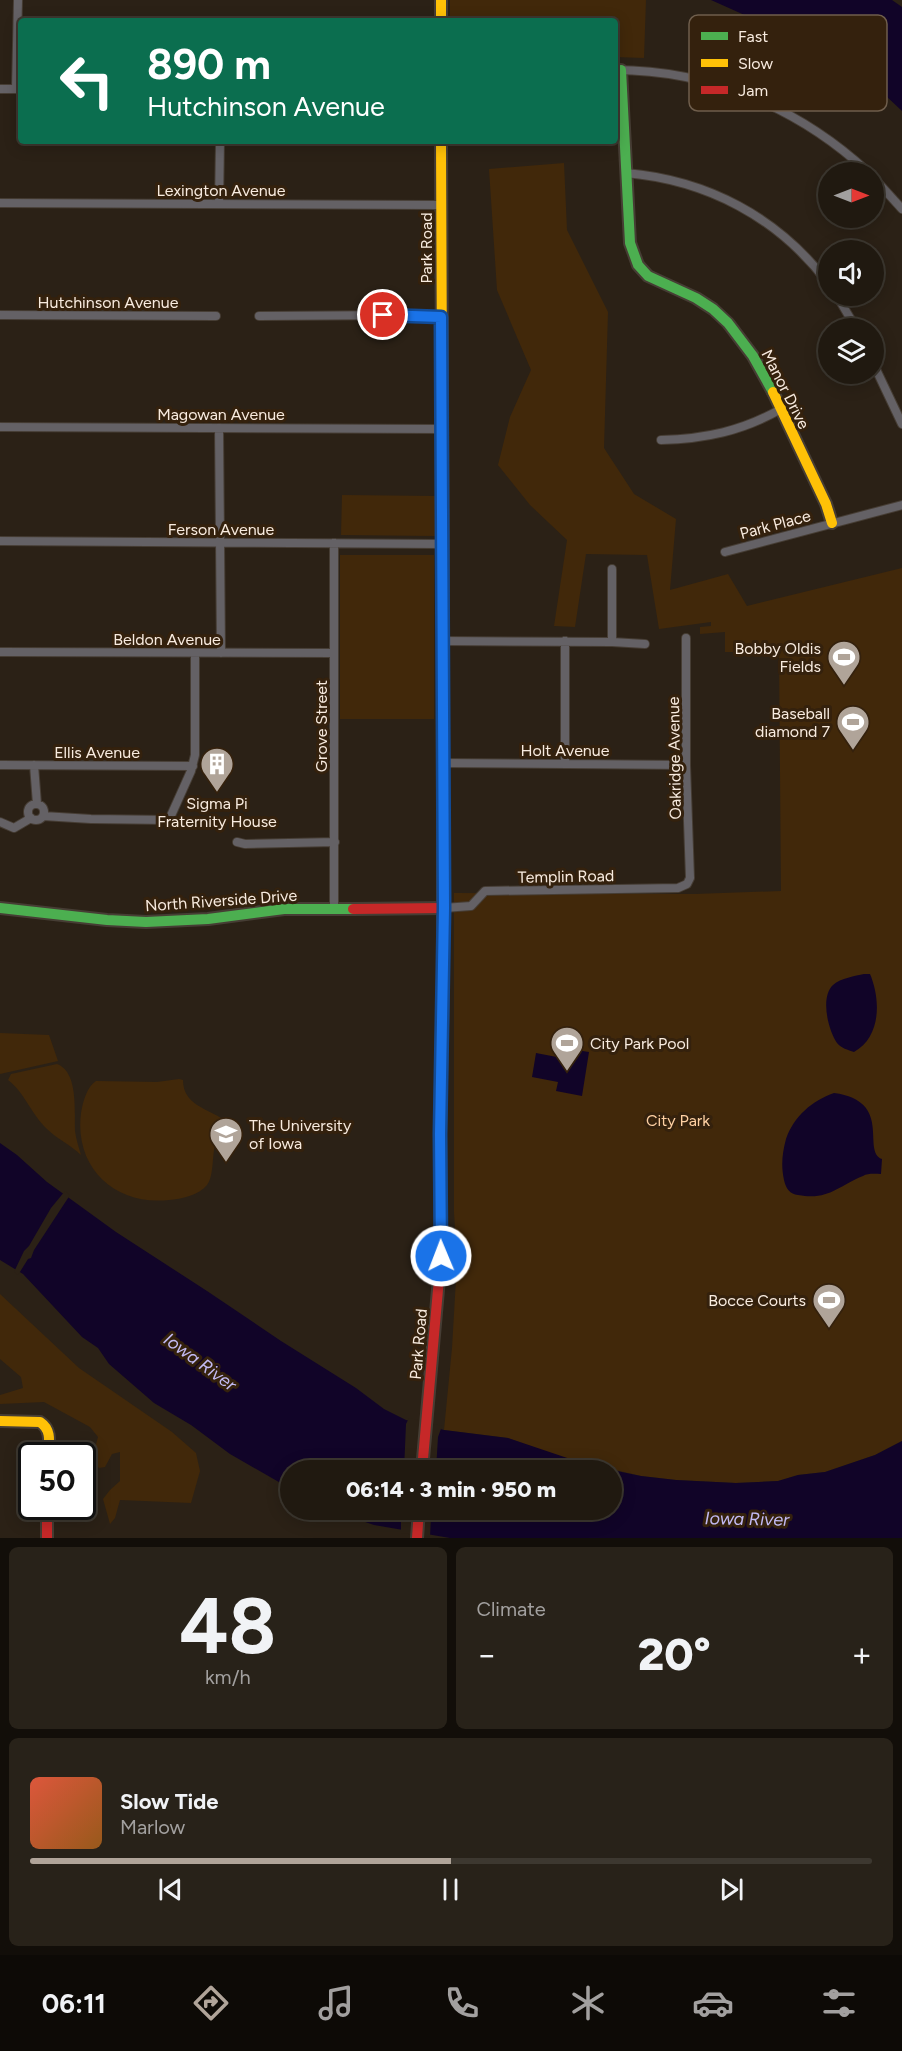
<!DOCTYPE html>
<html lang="en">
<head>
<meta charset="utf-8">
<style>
  body { margin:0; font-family:Figtree,sans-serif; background:#282219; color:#f1f3f6; height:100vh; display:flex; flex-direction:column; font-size:22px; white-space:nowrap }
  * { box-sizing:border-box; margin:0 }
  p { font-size:20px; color:#a2a09f }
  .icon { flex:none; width:33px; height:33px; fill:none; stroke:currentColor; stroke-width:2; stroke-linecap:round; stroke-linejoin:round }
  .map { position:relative; height:1538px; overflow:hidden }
  .side { display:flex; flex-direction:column; gap:9px; padding:9px; background:#120e09; flex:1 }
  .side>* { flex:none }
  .banner { position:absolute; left:18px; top:18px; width:600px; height:126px; border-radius:6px; box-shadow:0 3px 15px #0003,0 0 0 2px #3d3830; background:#0b6e4f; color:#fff; overflow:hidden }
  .needle { width:39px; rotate:90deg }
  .controls { position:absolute; left:818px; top:162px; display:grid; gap:12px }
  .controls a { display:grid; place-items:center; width:66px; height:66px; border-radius:50%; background:#201910; box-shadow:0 3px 15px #0003,0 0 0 2px #3d3830; font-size:30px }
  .speed { position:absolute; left:18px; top:1442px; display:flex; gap:12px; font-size:30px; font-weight:700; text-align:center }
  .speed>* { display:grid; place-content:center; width:78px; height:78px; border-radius:50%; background:#201910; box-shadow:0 3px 15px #0003,0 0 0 2px #3d3830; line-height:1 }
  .speed .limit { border:3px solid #111; border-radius:9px; background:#fff; color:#111 }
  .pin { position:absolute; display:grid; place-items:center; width:51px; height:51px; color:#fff; margin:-26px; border:3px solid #fff; border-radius:50%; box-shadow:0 2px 6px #0007 }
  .me { position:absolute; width:66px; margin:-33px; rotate:359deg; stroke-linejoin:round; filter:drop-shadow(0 0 4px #0008) }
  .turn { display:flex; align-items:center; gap:21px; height:126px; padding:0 30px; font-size:27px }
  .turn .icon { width:78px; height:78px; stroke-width:2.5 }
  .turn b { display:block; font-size:42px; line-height:51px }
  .big { font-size:45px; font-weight:800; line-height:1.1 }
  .side .tile { flex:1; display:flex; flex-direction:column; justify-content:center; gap:9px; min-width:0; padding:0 21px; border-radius:9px; background:#282219 }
  .side .dial { align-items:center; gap:0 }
  .dial b { font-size:78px; line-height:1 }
  .song { display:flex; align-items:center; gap:18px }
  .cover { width:72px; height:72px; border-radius:9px; background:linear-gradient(135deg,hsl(10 70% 55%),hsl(30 70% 35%)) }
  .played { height:6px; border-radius:3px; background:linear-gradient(90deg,#b0a499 50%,#3d3830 50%) }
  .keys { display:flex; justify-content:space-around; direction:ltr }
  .heat { display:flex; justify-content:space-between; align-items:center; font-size:33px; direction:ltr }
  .side .tiles { flex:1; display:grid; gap:9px; grid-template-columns:1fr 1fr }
  .tile:last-child { grid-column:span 2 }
  .trip { position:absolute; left:280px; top:1460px; width:342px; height:60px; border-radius:30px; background:#201910; box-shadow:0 3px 15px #0003,0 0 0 2px #3d3830; font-weight:800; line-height:60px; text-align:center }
  .tabs { display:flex; height:96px; justify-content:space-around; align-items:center; background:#0d0a06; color:#a2a09f }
  .tabs .icon { width:42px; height:42px }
  .tabs .active { color:#b0a499 }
  .tabs b { font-size:27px; color:#f1f3f6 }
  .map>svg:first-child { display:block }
</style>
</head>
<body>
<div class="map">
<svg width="902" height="1538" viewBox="0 0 902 1538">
  <rect width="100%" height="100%" fill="#2b2116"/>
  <!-- green -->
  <path fill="#41280a" d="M450,0H646L644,58L615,57V21H514L513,17H450Z
    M564,163L567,230L608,312L604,448L634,494L676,519L670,590L728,574L747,606L902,568V1441L875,1455L825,1472L798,1475L778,1481L736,1483L676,1480L641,1476L560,1457L508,1438L444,1430L452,1348L457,1262L454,1212V893L695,894L781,891L779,652H725V632L700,634V627L711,626V622L659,629L647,555L586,554L575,627L554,626L567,540L530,505L498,465L510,417L531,370L497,290L489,169Z
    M342,495L436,496L435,536L341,535Z
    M340,555H434V719H340Z
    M0,1033L49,1035L58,1061L0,1074Z
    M57,1064C79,1072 74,1113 75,1131C76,1139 79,1148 81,1155C71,1145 57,1139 47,1129C31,1114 25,1093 8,1080L11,1074Z
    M179,1079L183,1080C183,1105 207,1108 224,1120C222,1128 217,1136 215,1145C212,1156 214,1176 207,1185C199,1195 181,1199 169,1200C115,1206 74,1168 81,1113C83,1101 87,1087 96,1081L157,1082Z
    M0,1294L79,1368L172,1432L196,1453L200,1471L191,1503L120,1500L115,1518L110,1524L103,1499L110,1490L120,1481V1452L112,1454L105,1467L99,1468L92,1459L98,1437L90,1427L44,1402L0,1404V1395L23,1388L21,1377L0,1359Z"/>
  <!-- water -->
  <path fill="#110428" d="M711,0H892L902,7V111L885,95L837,70L785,33Z
    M864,974H870C881,1000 881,1037 854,1052C848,1050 841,1048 837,1043C828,1030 820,997 833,985C841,978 855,976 864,974Z
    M564,1048L589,1052L582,1096L556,1091L558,1082L532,1077L536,1053L562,1058Z
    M834,1093C894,1101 861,1151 882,1159L881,1174C875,1174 868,1173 863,1176C838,1186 828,1201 798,1195C790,1194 786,1189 784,1180C781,1166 782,1154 786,1139C794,1116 812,1101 834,1093Z
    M0,1143L17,1155L47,1182L116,1232L207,1291L281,1341L356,1388L384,1409L406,1420L444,1430L508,1438L588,1465L641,1476L676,1480L736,1483L778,1481L798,1475L825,1472L875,1455L902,1441V1538H450L374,1525L327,1509H612V1470H291V1489L230,1454L191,1425L154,1403L109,1364L98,1348L82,1337L23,1274L0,1260Z"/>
  <!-- pier -->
  <path fill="#2b2116" d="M65,1191L70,1195L34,1250L31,1258L28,1259L18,1275L14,1272L24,1251L29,1246L51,1208Z
    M409,1418L442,1426L438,1437L436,1470H404L406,1424Z
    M399,1509H434L431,1517L430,1537L401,1533V1514Z"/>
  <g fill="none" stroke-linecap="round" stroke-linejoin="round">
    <!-- street casing -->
    <g stroke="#463d34" stroke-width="10">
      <path id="street" d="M615,70C710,70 799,108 868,172
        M0,89H20
        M16,89L18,0
        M626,173C707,180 778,217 828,283
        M873,177L902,209
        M0,203L441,205
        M219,204L220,141
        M837,296L856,328
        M0,315L216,316
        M259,316L404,315L441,317
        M873,363L902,424
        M0,427L442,429
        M219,428L221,653
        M661,440C705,439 742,431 781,409
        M0,541L442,544
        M334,543V908
        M725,552L902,505
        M612,569V642
        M443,641L612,642L645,644
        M0,652L334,653
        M444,763L686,765
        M565,764V641
        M0,765L193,766
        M34,765L37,804
        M28 812a8 8 0 1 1 16 0a8 8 0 1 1-16 0Z
        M43,816L91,819L169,820L191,771L195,755V653
        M0,822L14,828L31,818
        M237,842L245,844L335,842
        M444,908L471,906L485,891L678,888L687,884L690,878L686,765V638"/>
    </g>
    <!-- fast casing -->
    <g stroke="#463d34" stroke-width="14">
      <path id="fast" d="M621,70L630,243L638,265L648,276L696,298L713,309L728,323L753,356L773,392
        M0,908L107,920L146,922L208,919L284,909H353
        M443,977V618"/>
    </g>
    <!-- slow casing -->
    <g stroke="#463d34" stroke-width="14">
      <path id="slow" d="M441,0V21
        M441,141L443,618
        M773,392L826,504L832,523
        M0,1421L40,1422C52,1430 49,1442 48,1455"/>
    </g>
    <!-- jam casing -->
    <g stroke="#463d34" stroke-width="14">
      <path id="jam" d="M353,909L444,908
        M422,1470L441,1256L440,1134L443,977
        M47,1506V1538
        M417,1538L419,1509"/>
    </g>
    <!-- street -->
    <use href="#street" stroke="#646165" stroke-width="8"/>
    <!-- fast -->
    <use href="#fast" stroke="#4caf50" stroke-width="10"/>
    <!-- slow -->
    <use href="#slow" stroke="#ffc107" stroke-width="10"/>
    <!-- jam -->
    <use href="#jam" stroke="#c62828" stroke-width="10"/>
  </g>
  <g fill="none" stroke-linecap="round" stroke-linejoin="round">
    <!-- route casing -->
    <g stroke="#114b97" stroke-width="15">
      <path id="route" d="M383,315L441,317L444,908L440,1134L441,1256"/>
    </g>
    <!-- route -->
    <use href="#route" stroke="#1a73e8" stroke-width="10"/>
  </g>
  <!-- icons -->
  <defs>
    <g id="stadium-pin" transform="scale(1.725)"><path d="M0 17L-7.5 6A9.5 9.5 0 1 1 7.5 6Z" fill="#b0a499" stroke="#34210d"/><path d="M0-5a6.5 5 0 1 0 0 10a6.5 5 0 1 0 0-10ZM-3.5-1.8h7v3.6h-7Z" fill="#fff"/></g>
    <g id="building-pin" transform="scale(1.725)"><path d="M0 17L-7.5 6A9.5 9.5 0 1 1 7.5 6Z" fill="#b0a499" stroke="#34210d"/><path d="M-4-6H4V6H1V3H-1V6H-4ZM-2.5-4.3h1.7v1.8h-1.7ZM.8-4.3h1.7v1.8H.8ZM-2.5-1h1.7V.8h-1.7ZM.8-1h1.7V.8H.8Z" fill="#fff"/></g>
    <g id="university-pin" transform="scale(1.725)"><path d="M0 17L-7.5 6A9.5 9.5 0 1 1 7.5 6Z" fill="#b0a499" stroke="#34210d"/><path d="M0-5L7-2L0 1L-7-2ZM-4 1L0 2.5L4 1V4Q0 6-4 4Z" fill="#fff"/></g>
  </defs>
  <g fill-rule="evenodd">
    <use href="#stadium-pin" x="844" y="657"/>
    <use href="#stadium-pin" x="853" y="722"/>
    <use href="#building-pin" x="217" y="764"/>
    <use href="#stadium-pin" x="567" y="1043"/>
    <use href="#university-pin" x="226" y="1134"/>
    <use href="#stadium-pin" x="829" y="1300"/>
  </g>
  <g text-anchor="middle" stroke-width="6" stroke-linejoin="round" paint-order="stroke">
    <!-- street labels -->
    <g font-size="16" fill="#f8ebdf" stroke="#34210d">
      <text x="221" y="196">Lexington Avenue</text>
      <text transform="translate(426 248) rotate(-90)" y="6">Park Road</text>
      <text x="108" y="308">Hutchinson Avenue</text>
      <text transform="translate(786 389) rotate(63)" y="6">Manor Drive</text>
      <text x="221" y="420">Magowan Avenue</text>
      <text transform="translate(775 524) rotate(-15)" y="6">Park Place</text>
      <text x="221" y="535">Ferson Avenue</text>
      <text x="167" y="645">Beldon Avenue</text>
      <text transform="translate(321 726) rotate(-90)" y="6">Grove Street</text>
      <text x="565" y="756">Holt Avenue</text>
      <text x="97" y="758">Ellis Avenue</text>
      <text transform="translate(674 758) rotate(-91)" y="6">Oakridge Avenue</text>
      <text transform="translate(566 876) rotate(-1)" y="6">Templin Road</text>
      <text transform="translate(221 900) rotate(-4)" y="6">North Riverside Drive</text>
      <text transform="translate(418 1344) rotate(-85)" y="6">Park Road</text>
    </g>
    <!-- poi labels -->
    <g font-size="16" fill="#f8ebdf" stroke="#34210d" text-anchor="end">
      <text x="821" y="654">Bobby Oldis<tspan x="821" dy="18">Fields</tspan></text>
      <text x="830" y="719">Baseball<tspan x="830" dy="18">diamond 7</tspan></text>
      <text x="217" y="809" text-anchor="middle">Sigma Pi<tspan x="217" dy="18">Fraternity House</tspan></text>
      <text x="590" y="1049" text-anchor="start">City Park Pool</text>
      <text x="249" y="1131" text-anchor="start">The University<tspan x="249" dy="18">of Iowa</tspan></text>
      <text x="806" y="1306">Bocce Courts</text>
    </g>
    <!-- park labels -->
    <g font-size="16" fill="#fed0a3" stroke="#34210d">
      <text x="678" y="1126">City Park</text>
    </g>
    <!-- water labels -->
    <g font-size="18" font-style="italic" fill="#c2baf3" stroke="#34210d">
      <text transform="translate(200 1362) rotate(36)" y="6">Iowa River</text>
      <text transform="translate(747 1519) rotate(1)" y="6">Iowa River</text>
    </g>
  </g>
  <!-- legend -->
  <rect x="689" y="15" width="198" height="96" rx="9" fill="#34210d" stroke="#6f5e4c" stroke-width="1.5"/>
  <rect x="701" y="32" width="27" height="8" fill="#4caf50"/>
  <rect x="701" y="59" width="27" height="8" fill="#ffc107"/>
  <rect x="701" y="86" width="27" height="8" fill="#c62828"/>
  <g font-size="16" fill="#f8ebdf">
    <text x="738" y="42">Fast</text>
    <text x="738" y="69">Slow</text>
    <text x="738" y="96">Jam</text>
  </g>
</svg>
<div class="controls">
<a><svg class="needle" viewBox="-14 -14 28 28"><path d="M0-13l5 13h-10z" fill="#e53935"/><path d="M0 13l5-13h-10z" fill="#a2a09f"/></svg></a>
<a><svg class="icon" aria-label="sound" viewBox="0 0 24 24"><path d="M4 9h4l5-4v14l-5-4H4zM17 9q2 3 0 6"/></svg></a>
<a><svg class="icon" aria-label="layers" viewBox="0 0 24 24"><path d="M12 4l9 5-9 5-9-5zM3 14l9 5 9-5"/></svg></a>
</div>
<div class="speed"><div class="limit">50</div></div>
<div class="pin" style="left:383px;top:315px;background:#d93025"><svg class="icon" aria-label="arrive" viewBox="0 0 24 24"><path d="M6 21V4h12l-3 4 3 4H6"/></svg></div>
<svg class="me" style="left:441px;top:1256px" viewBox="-20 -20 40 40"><circle r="17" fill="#1a73e8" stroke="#fff" stroke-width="3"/><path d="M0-11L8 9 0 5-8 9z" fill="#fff"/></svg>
<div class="trip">06:14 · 3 min · 950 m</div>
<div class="banner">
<div class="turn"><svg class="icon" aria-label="left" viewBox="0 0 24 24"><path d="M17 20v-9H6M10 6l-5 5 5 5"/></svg><div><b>890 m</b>Hutchinson Avenue</div></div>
</div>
</div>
<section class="side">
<div class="tiles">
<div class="tile dial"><b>48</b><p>km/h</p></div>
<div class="tile"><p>Climate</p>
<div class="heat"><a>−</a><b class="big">20°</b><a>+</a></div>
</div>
<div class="tile">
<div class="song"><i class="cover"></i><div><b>Slow Tide</b><p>Marlow</p></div></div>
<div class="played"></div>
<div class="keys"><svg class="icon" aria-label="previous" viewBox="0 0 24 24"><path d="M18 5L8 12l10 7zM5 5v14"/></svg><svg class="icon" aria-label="pause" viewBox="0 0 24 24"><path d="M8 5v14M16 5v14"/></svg><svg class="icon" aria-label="next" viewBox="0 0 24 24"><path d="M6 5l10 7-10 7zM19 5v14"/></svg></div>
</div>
</div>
</section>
<nav class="tabs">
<b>06:11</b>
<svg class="icon active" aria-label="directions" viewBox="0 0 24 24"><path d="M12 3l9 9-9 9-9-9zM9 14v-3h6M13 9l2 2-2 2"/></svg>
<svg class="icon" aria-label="music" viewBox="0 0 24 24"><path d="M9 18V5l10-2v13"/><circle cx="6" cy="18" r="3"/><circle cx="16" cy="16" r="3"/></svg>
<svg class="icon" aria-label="phone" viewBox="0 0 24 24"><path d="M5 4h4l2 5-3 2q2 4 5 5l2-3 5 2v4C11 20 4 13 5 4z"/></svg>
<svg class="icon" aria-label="climate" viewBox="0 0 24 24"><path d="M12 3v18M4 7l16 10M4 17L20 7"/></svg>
<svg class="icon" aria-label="car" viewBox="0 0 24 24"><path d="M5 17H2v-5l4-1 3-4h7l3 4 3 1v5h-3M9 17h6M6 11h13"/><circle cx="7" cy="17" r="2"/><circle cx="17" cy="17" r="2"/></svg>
<svg class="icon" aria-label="filters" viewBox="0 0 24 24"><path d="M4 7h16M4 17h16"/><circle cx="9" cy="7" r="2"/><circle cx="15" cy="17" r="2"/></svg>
</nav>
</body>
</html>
